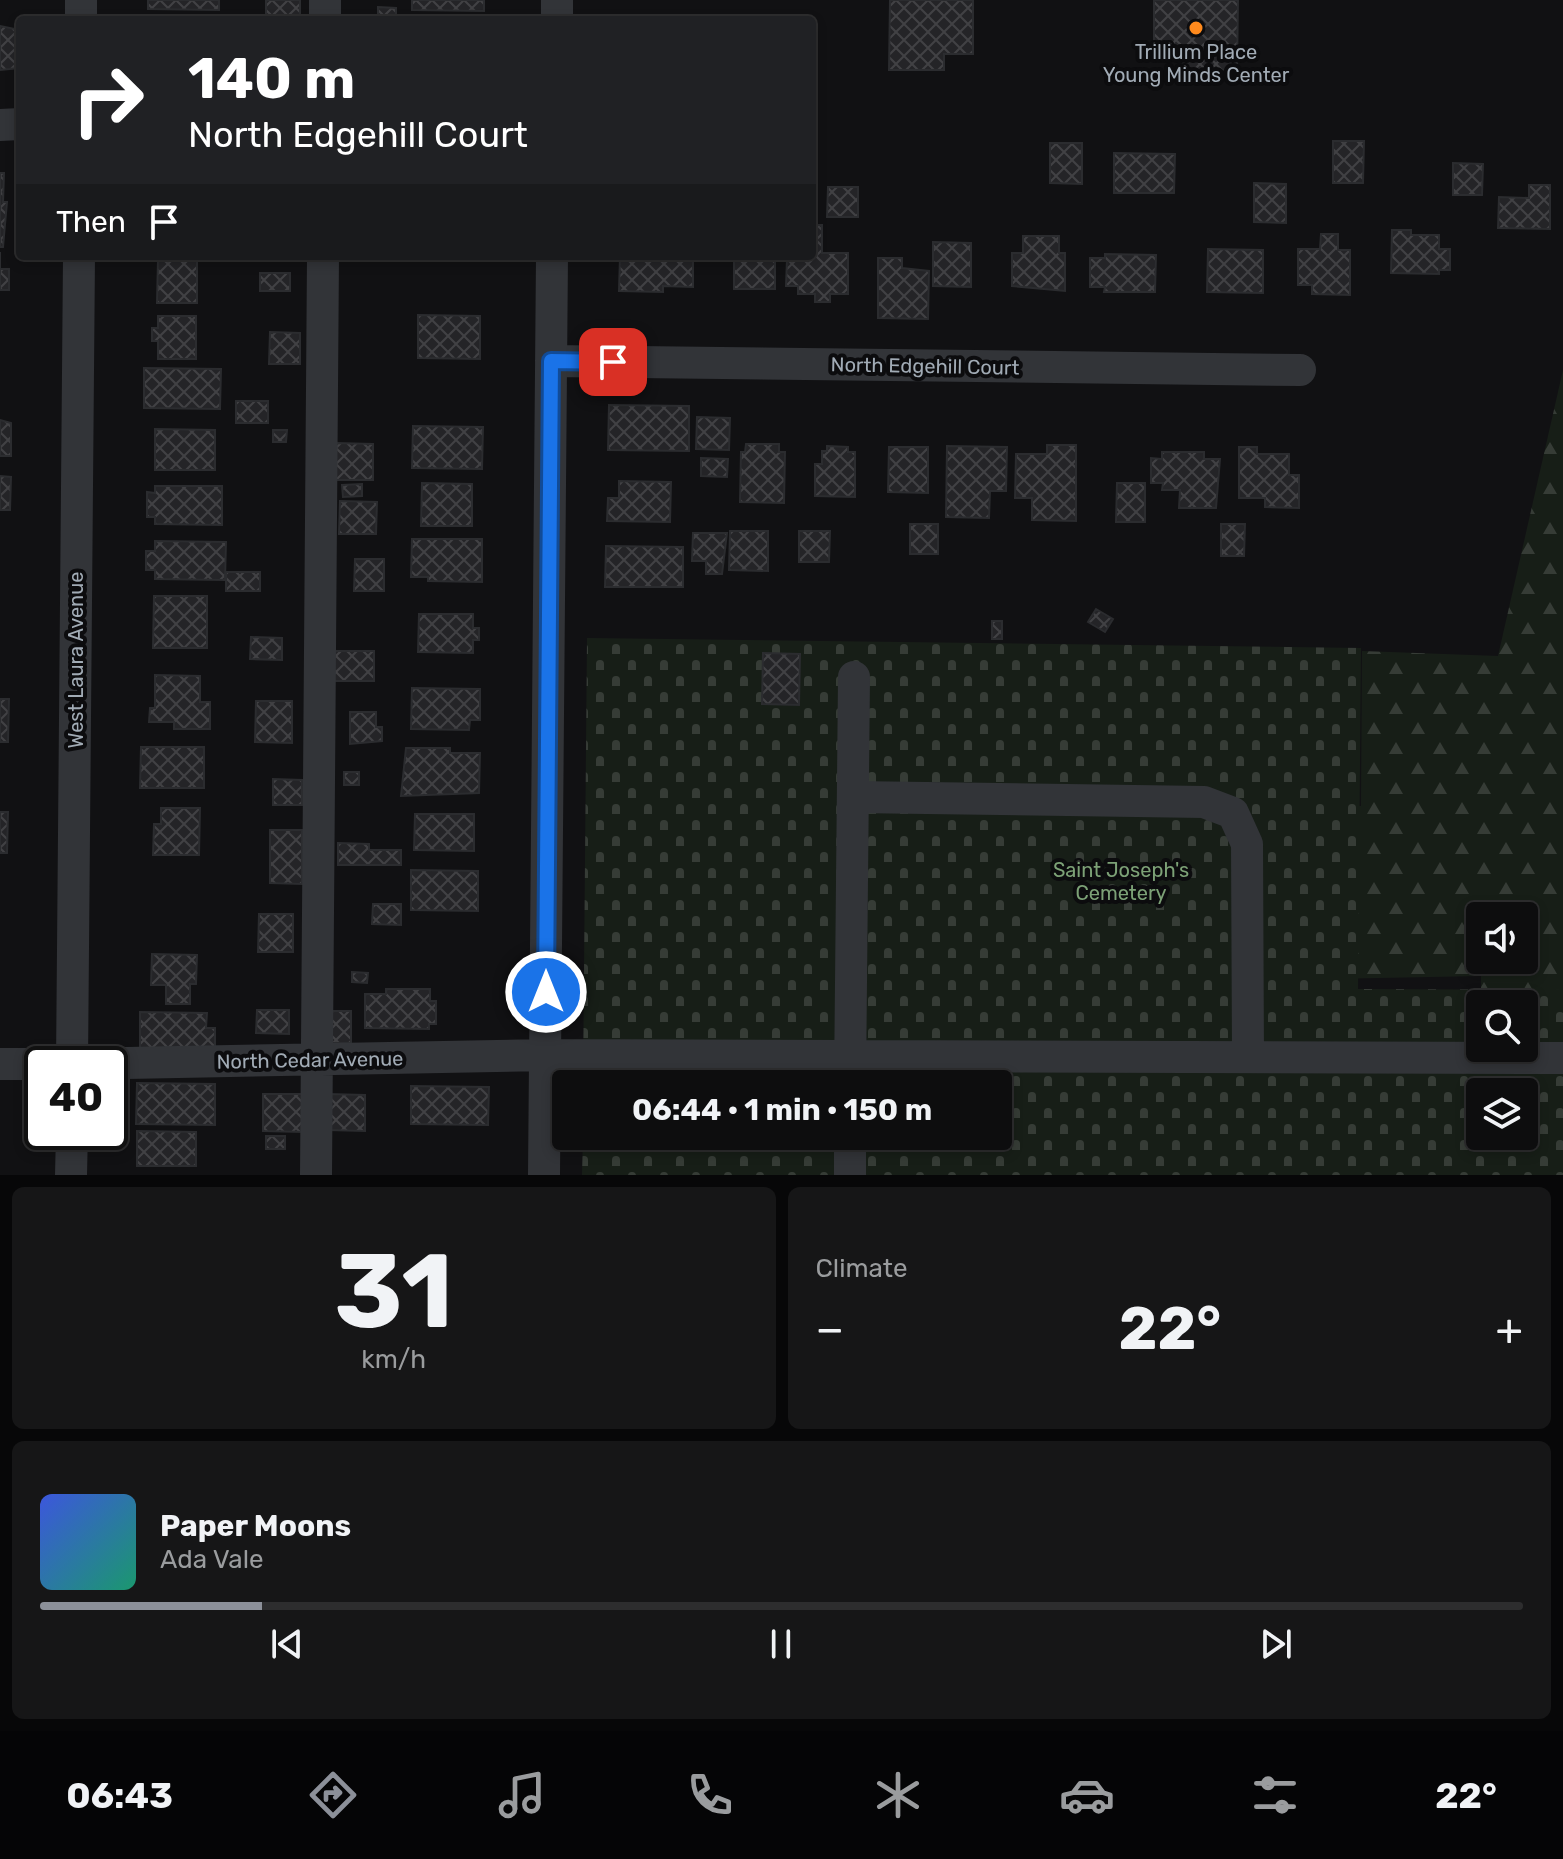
<!DOCTYPE html>
<html lang="en">
<head>
<meta charset="utf-8">
<style>
  body { margin:0; font-family:Rubik,sans-serif; background:#161617; color:#f1f3f6; height:100vh; display:flex; flex-direction:column; font-size:30px; white-space:nowrap }
  * { box-sizing:border-box; margin:0 }
  p { font-size:26px; color:#9a9c9e }
  .icon { flex:none; width:44px; height:44px; fill:none; stroke:currentColor; stroke-width:2; stroke-linecap:round; stroke-linejoin:round }
  .map { position:relative; height:1175px; overflow:hidden }
  .side { display:flex; flex-direction:column; gap:12px; padding:12px; background:#070708; flex:1 }
  .side>* { flex:none }
  .top-card { position:absolute; left:16px; top:16px; width:800px; height:244px; border-radius:8px; box-shadow:0 4px 12px #0003,0 0 0 2px #2d2d2e; background:#202124; color:#fff; overflow:hidden }
  .tools { position:absolute; left:1466px; top:902px; display:grid; gap:16px }
  .tools a { display:grid; place-items:center; width:72px; height:72px; border-radius:8px; background:#0d0d0e; box-shadow:0 4px 12px #0003,0 0 0 2px #2d2d2e; font-size:40px }
  .speed { position:absolute; left:24px; top:1046px; display:flex; gap:16px; font-size:40px; font-weight:700; text-align:center }
  .speed>* { display:grid; place-content:center; width:104px; height:104px; border-radius:50%; background:#0d0d0e; box-shadow:0 4px 12px #0003,0 0 0 2px #2d2d2e; line-height:1 }
  .speed .limit { border:4px solid #111; border-radius:12px; background:#fff; color:#111 }
  .pin { position:absolute; display:grid; place-items:center; width:68px; height:68px; color:#fff; margin:-34px; border-radius:16px; box-shadow:0 4px 12px #0006 }
  .me { position:absolute; width:88px; margin:-44px; rotate:0deg; stroke-linejoin:round; filter:drop-shadow(0 0 6px #0008) }
  .turn { display:flex; align-items:center; gap:28px; height:168px; padding:0 40px; font-size:36px }
  .turn .icon { width:104px; height:104px; stroke-width:2.5 }
  .turn b { display:block; font-size:56px; line-height:68px }
  .then { display:flex; align-items:center; height:76px; padding:0 40px; background:#0003; gap:16px; font-size:30px }
  .big { font-size:60px; font-weight:700; line-height:1.1 }
  .side .widget { flex:1; display:flex; flex-direction:column; justify-content:center; gap:12px; min-width:0; padding:0 28px; border-radius:12px; background:#161617 }
  .side .dial { align-items:center; gap:0 }
  .dial b { font-size:104px; line-height:1 }
  .song { display:flex; align-items:center; gap:24px }
  .cover { width:96px; height:96px; border-radius:12px; background:linear-gradient(135deg,hsl(230 70% 55%),hsl(160 70% 35%)) }
  .played { height:8px; border-radius:4px; background:linear-gradient(90deg,#8c9099 15%,#2d2d2e 15%) }
  .keys { display:flex; justify-content:space-around; direction:ltr }
  .heat { display:flex; justify-content:space-between; align-items:center; font-size:44px; direction:ltr }
  .side .tiles { flex:1; display:grid; gap:12px; grid-template-columns:1fr 1fr }
  .widget:last-child { grid-column:span 2 }
  .trip { position:absolute; left:552px; top:1070px; width:460px; height:80px; border-radius:8px; background:#0d0d0e; box-shadow:0 4px 12px #0003,0 0 0 2px #2d2d2e; font-weight:700; line-height:80px; text-align:center }
  .dock { display:flex; height:128px; justify-content:space-around; align-items:center; background:#050506; color:#9a9c9e }
  .dock .icon { width:56px; height:56px }
  .dock .current { color:#8c9099 }
  .dock b { font-size:36px; color:#f1f3f6 }
  .map>svg:first-child { display:block }
</style>
</head>
<body>
<div class="map">
<svg width="1563" height="1175" viewBox="0 0 1563 1175">
  <defs>
    <pattern id="forest-firs" width="22" height="20" patternUnits="userSpaceOnUse" patternTransform="scale(2)"><rect width="22" height="20" fill="#171e17"/><path d="M5 1l3.5 6h-7zM16 11l3.5 6h-7z" fill="#363c36"/></pattern>
    <pattern id="cemetery-stones" width="16" height="16" patternUnits="userSpaceOnUse" patternTransform="scale(2)"><rect width="16" height="16" fill="#171e17"/><path d="M2 7V4a2 2 0 0 1 4 0v3zM10 15v-3a2 2 0 0 1 4 0v3z" fill="#363c36"/></pattern>
    <pattern id="building-cross-hatch" width="8" height="8" patternUnits="userSpaceOnUse" patternTransform="scale(2)"><rect width="8" height="8" fill="#242427"/><path d="M0 0l8 8M0 8l8-8" fill="none" stroke="#414144"/></pattern>
  </defs>
  <rect width="100%" height="100%" fill="#111113"/>
  <!-- forest -->
  <path fill="url(#forest-firs)" fill-rule="evenodd" d="M1563,370V1051L1524,1004H1481V976L1325,979L1321,807L1361,806L1362,651L1498,656ZM1480,916H1524V960H1480Z"/>
  <!-- cemetery -->
  <path fill="url(#cemetery-stones)" fill-rule="evenodd" d="M587,638L1361,648L1358,989L1563,990V1175H582L583,1136H998V1084H583ZM1480,1004H1524V1048H1480ZM1480,1092H1524V1136H1480Z"/>
  <!-- building -->
  <path fill="url(#building-cross-hatch)" stroke="#2b2c2f" stroke-width="2" d="M148,0H219V10L148,9Z
    M266,0H300V20H266Z
    M412,0H484V11L412,10Z
    M890,0H973V54H944V70H889Z
    M1154,0H1238L1237,70L1181,69V58L1154,57Z
    M378,7L396,8V20H378Z
    M0,26L20,30L19,68L0,70Z
    M1333,141H1364L1363,183H1333Z
    M1050,143H1082V184L1050,183Z
    M1114,153L1175,154L1174,193H1114Z
    M1453,163L1483,164L1482,195H1453Z
    M0,173H4L3,202H7L3,247H0Z
    M1254,183L1286,184V223L1254,222Z
    M1529,185H1550V229L1498,228L1499,197L1529,198Z
    M828,187H858V217H827Z
    M812,225H822V253H848V294H830V302H815V294H798V286H786L787,259L812,256Z
    M1392,230H1411V235H1439V249H1450V270H1439V274L1391,273Z
    M1321,234H1338V250H1350V295L1312,294V285H1298V249H1320Z
    M1023,236H1059V253H1065V291L1012,286V253H1023Z
    M933,242L971,243V287L933,286Z
    M1208,249L1263,250V293L1207,292Z
    M0,252V269H9V290H0Z
    M1105,254L1156,255L1155,292H1104L1105,287H1090V258H1105Z
    M620,256H693V287L663,286V292L619,291Z
    M734,256H775V289H734Z
    M878,258H902V268L929,271L928,319L878,318Z
    M158,259L197,260V303H157Z
    M260,273H290V291H260Z
    M418,315L480,316V359L418,358Z
    M158,316H196V359H158V341H152V328H158Z
    M270,332L300,333V364H269Z
    M144,368L221,369L220,409L144,408Z
    M236,401H268V423H236Z
    M609,405L689,406V451L608,450Z
    M697,417L730,418L729,450L696,449Z
    M0,420L11,423V456H0Z
    M413,426L483,427L482,469L412,468Z
    M155,429L215,430V470H155Z
    M273,430H287L286,442H273Z
    M336,443L373,444V480H336Z
    M746,444H779V452H785L784,503L740,502L741,452H745Z
    M1047,445H1076V521L1032,520V498H1015L1016,454H1047Z
    M827,446L848,447V452H855V497L815,496V464H822V451H827Z
    M947,446L1007,447L1006,491H990L989,518L946,517Z
    M889,447H928V493L888,492Z
    M1239,447H1257V454H1289V475H1299V508L1265,507V498H1239Z
    M1162,452H1204V459H1220L1216,508H1179L1180,490H1162L1163,483H1151V458L1162,459Z
    M701,458L728,459L727,477L701,476Z
    M0,476L11,477L10,510H0Z
    M619,481L671,482L670,522L607,521L608,498H619Z
    M422,483L472,484V526H421Z
    M1117,483H1145V522H1116Z
    M362,484V496L343,497L342,485Z
    M155,486H222V525L155,524V517H147V492L155,493Z
    M340,501L377,502L376,534H339Z
    M910,524H938V554H910Z
    M1221,524H1245L1244,556H1221Z
    M730,531H768V571L729,570Z
    M799,531H830L829,562H799Z
    M693,533H727L722,574H706V561H692Z
    M412,539H482V582L428,581V577H411Z
    M155,541L226,542L225,580L155,579V570H146V551H155Z
    M606,546L683,547V587H605Z
    M355,559H384V591H354Z
    M226,572H260V591H226Z
    M154,596H207V648H153Z
    M1096,609L1113,619L1105,632L1088,622Z
    M419,614H473V628H479V640H473V653L418,652Z
    M992,621H1002V639H992Z
    M251,637L282,638V660L250,659Z
    M330,651H374V681H330Z
    M763,653L800,654L799,705L762,704Z
    M155,675L200,676V702H210V729H174V722H149L150,708H155Z
    M412,688L480,689V720H470L469,730L411,729Z
    M0,699H9L8,742H0Z
    M256,701H292V743L255,742Z
    M350,712H376V727H382V741L350,744Z
    M141,747H204V788H140Z
    M406,748H450V753H480L479,793L401,796Z
    M344,772H359V785H344Z
    M273,779L302,780V805H273Z
    M161,808H200L199,855H153L154,824H161Z
    M0,812H8L7,853H0Z
    M415,814H474V851L414,850Z
    M270,830H302V884L270,883Z
    M338,843L369,844V850H401V865H338Z
    M411,870L478,871V911L411,910Z
    M373,904H401V925L372,924Z
    M259,914H293V952H258Z
    M152,954L197,955L196,984H190V1004H166V985H151Z
    M352,972L368,973L367,983L352,982Z
    M386,989H430V1001H436V1024H429V1029L365,1028V994H386Z
    M257,1010H289V1034L256,1033Z
    M325,1011H351V1043H325Z
    M140,1012L207,1013L206,1028H215V1052H140Z
    M137,1083L215,1084V1125L136,1124Z
    M411,1086L489,1087L488,1125L411,1124Z
    M263,1094H303V1132L263,1131Z
    M328,1094L365,1095V1131L328,1130Z
    M137,1131L196,1132V1166H137Z
    M266,1136H285V1149H266Z"/>
  <g fill="none" stroke-linecap="round" stroke-linejoin="round">
    <!-- minor -->
    <path stroke="#323438" stroke-width="32" d="M81,20V0
      M325,20V0
      M557,20V0
      M0,125L20,124
      M551,361L1300,370
      M853,797L1204,802L1233,813L1247,844L1248,1057
      M0,1064H42
      M72,1064L79,256
      M75,1064L546,1055L1563,1058
      M850,1084L854,677
      M71,1175L72,1132
      M316,1175L323,256
      M544,1175L552,256
      M850,1175V1136"/>
  </g>
  <g fill="none" stroke-linecap="round" stroke-linejoin="round">
    <!-- route casing -->
    <g stroke="#114b97" stroke-width="20">
      <path id="route" d="M546,992L551,361L613,362"/>
    </g>
    <!-- route -->
    <use href="#route" stroke="#1a73e8" stroke-width="14"/>
  </g>
  <!-- markers -->
  <circle fill="#ff8a1d" stroke="#0c0c0e" stroke-width="3" cx="1196" cy="28" r="8"/>
  <g text-anchor="middle" stroke-width="8" stroke-linejoin="round" paint-order="stroke">
    <!-- poi labels -->
    <g font-size="20" fill="#a1abb5" stroke="#0c0c0e">
      <text x="1196" y="59">Trillium Place<tspan x="1196" dy="23">Young Minds Center</tspan></text>
    </g>
    <!-- street labels -->
    <g font-size="20" fill="#a1abb5" stroke="#0c0c0e">
      <text transform="translate(925 366) rotate(1)" y="7">North Edgehill Court</text>
      <text transform="translate(76 660) rotate(-90)" y="7">West Laura Avenue</text>
      <text transform="translate(310 1060) rotate(-1)" y="7">North Cedar Avenue</text>
    </g>
    <!-- park labels -->
    <g font-size="20" fill="#7ca176" stroke="#0c0c0e">
      <text x="1121" y="877">Saint Joseph's<tspan x="1121" dy="23">Cemetery</tspan></text>
    </g>
  </g>
</svg>
<div class="tools">
<a><svg class="icon" aria-label="sound" viewBox="0 0 24 24"><path d="M4 9h4l5-4v14l-5-4H4zM17 9q2 3 0 6"/></svg></a>
<a><svg class="icon" aria-label="search" viewBox="0 0 24 24"><circle cx="10" cy="10" r="6"/><path d="M15 15l6 6"/></svg></a>
<a><svg class="icon" aria-label="layers" viewBox="0 0 24 24"><path d="M12 4l9 5-9 5-9-5zM3 14l9 5 9-5"/></svg></a>
</div>
<div class="speed"><div class="limit">40</div></div>
<div class="pin" style="left:613px;top:362px;background:#d93025"><svg class="icon" aria-label="arrive" viewBox="0 0 24 24"><path d="M6 21V4h12l-3 4 3 4H6"/></svg></div>
<svg class="me" style="left:546px;top:992px" viewBox="-20 -20 40 40"><circle r="17" fill="#1a73e8" stroke="#fff" stroke-width="3"/><path d="M0-11L8 9 0 5-8 9z" fill="#fff"/></svg>
<div class="trip">06:44 · 1 min · 150 m</div>
<div class="top-card">
<div class="turn"><svg class="icon" aria-label="right" viewBox="0 0 24 24"><path d="M7 20v-9h11M14 6l5 5-5 5"/></svg><div><b>140 m</b>North Edgehill Court</div></div>
<div class="then">Then<svg class="icon" aria-label="arrive" viewBox="0 0 24 24"><path d="M6 21V4h12l-3 4 3 4H6"/></svg></div>
</div>
</div>
<section class="side">
<div class="tiles">
<div class="widget dial"><b>31</b><p>km/h</p></div>
<div class="widget"><p>Climate</p>
<div class="heat"><a>−</a><b class="big">22°</b><a>+</a></div>
</div>
<div class="widget">
<div class="song"><i class="cover"></i><div><b>Paper Moons</b><p>Ada Vale</p></div></div>
<div class="played"></div>
<div class="keys"><svg class="icon" aria-label="previous" viewBox="0 0 24 24"><path d="M18 5L8 12l10 7zM5 5v14"/></svg><svg class="icon" aria-label="pause" viewBox="0 0 24 24"><path d="M8 5v14M16 5v14"/></svg><svg class="icon" aria-label="next" viewBox="0 0 24 24"><path d="M6 5l10 7-10 7zM19 5v14"/></svg></div>
</div>
</div>
</section>
<nav class="dock">
<b>06:43</b>
<svg class="icon current" aria-label="directions" viewBox="0 0 24 24"><path d="M12 3l9 9-9 9-9-9zM9 14v-3h6M13 9l2 2-2 2"/></svg>
<svg class="icon" aria-label="music" viewBox="0 0 24 24"><path d="M9 18V5l10-2v13"/><circle cx="6" cy="18" r="3"/><circle cx="16" cy="16" r="3"/></svg>
<svg class="icon" aria-label="phone" viewBox="0 0 24 24"><path d="M5 4h4l2 5-3 2q2 4 5 5l2-3 5 2v4C11 20 4 13 5 4z"/></svg>
<svg class="icon" aria-label="climate" viewBox="0 0 24 24"><path d="M12 3v18M4 7l16 10M4 17L20 7"/></svg>
<svg class="icon" aria-label="car" viewBox="0 0 24 24"><path d="M5 17H2v-5l4-1 3-4h7l3 4 3 1v5h-3M9 17h6M6 11h13"/><circle cx="7" cy="17" r="2"/><circle cx="17" cy="17" r="2"/></svg>
<svg class="icon" aria-label="filters" viewBox="0 0 24 24"><path d="M4 7h16M4 17h16"/><circle cx="9" cy="7" r="2"/><circle cx="15" cy="17" r="2"/></svg>
<b>22°</b>
</nav>
</body>
</html>
